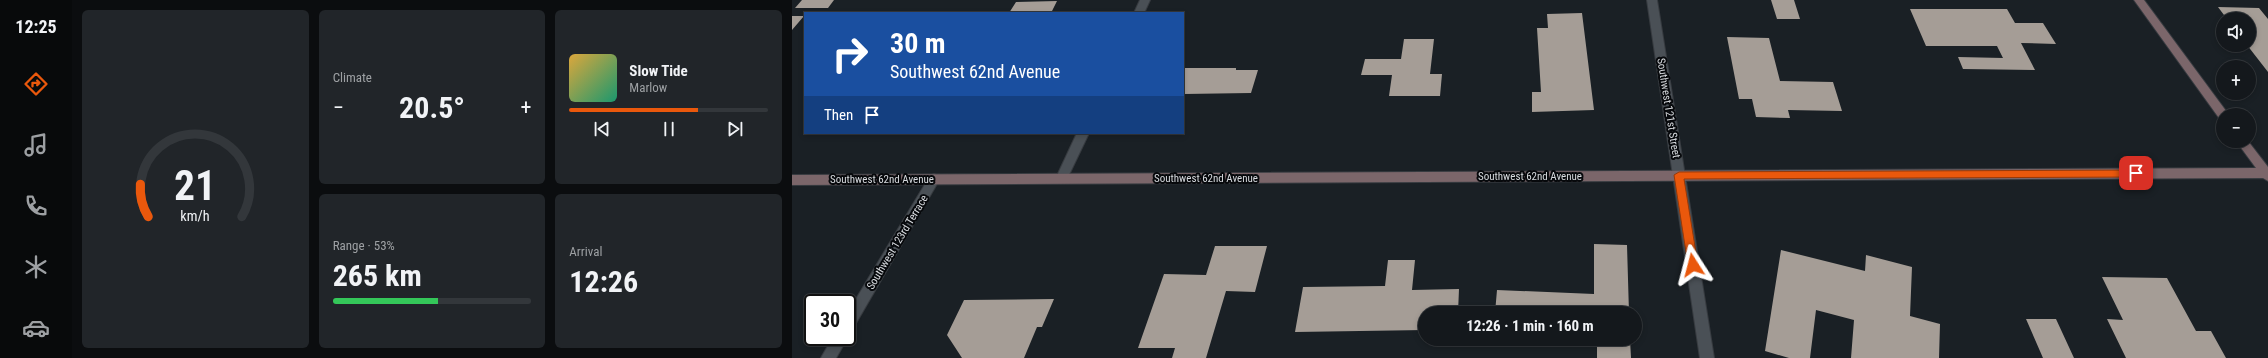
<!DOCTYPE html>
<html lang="en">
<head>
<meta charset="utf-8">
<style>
  body { margin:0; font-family:"Roboto Condensed",sans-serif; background:#212529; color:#f1f3f6; height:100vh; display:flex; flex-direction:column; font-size:15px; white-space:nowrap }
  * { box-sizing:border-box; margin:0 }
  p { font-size:13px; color:#9da0a3 }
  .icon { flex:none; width:22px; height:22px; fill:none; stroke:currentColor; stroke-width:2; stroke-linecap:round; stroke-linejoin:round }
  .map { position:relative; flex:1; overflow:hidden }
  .details { display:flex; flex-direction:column; gap:10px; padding:10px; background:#0b0d0f; width:720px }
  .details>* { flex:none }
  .guide { position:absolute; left:12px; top:12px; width:380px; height:122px; border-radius:0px; box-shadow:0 2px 6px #0003,0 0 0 1px #33373b; background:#1a4fa0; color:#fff; overflow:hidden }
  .tools { position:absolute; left:1424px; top:12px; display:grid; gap:8px }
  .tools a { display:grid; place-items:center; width:40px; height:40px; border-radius:50%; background:#14181c; box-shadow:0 2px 6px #0003,0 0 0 1px #33373b; font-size:20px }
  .speed { position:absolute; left:12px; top:294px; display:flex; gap:8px; font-size:20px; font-weight:700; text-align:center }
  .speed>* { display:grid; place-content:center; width:52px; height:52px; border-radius:50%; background:#14181c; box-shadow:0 2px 6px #0003,0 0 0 1px #33373b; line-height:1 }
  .speed .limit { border:2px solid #111; border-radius:6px; background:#fff; color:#111 }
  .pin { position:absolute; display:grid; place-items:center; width:34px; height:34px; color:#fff; margin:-17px; border-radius:8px; box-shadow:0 2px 6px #0006 }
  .me { position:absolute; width:44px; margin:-22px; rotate:351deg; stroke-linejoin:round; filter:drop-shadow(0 0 3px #0008) }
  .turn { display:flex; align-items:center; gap:14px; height:84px; padding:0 20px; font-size:18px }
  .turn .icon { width:52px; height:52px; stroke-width:2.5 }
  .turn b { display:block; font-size:28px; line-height:34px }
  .then { display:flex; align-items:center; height:38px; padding:0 20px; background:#0003; gap:8px; font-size:15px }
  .big { font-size:30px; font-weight:700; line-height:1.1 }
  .details .card { flex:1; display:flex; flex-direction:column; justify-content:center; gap:6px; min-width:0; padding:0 14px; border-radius:6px; background:#212529 }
  .details .dial { align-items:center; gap:0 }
  .dial svg { height:104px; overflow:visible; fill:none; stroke:#33373b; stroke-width:7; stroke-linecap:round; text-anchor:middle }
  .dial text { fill:#f1f3f6; stroke:none }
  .song { display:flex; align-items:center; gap:12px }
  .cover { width:48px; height:48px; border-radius:6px; background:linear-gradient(135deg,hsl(40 70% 55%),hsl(160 70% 35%)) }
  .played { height:4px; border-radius:2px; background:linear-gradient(90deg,#ea580c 65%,#33373b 65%) }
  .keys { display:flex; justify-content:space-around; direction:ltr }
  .heat { display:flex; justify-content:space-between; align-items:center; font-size:22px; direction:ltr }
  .charge { height:6px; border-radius:3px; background:linear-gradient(90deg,#34c759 53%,#33373b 0) }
  .details .tiles { flex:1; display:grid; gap:10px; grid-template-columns:repeat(3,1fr) }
  .card:first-child { grid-row:span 2 }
  .trip { position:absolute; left:626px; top:306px; width:224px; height:40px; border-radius:20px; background:#14181c; box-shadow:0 2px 6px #0003,0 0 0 1px #33373b; font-weight:700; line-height:40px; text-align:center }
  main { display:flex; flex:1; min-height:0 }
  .menu { display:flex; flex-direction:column; width:72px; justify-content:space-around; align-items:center; background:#080a0b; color:#9da0a3 }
  .menu .icon { width:28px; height:28px }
  .menu .current { color:#ea580c }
  .menu b { font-size:18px; color:#f1f3f6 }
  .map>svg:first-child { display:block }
</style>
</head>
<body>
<main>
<nav class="menu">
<b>12:25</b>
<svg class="icon current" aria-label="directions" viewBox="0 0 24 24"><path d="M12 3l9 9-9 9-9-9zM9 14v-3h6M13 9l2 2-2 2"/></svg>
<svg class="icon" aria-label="music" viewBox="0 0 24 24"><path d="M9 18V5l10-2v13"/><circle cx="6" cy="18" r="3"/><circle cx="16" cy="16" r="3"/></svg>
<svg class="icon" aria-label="phone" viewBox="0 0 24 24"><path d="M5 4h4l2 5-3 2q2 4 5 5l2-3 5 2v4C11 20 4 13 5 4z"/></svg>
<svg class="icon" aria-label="climate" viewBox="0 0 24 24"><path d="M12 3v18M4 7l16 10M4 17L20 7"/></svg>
<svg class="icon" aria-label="car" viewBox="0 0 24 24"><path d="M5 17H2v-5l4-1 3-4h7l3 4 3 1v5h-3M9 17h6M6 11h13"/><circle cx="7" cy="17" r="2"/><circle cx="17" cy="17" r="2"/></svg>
</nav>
<section class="details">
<div class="tiles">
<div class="card dial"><svg viewBox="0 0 100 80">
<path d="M14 69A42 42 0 1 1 86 69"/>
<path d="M14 69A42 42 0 0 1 8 44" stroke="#ea580c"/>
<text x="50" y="56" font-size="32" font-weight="700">21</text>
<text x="50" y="72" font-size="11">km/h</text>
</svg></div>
<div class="card"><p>Climate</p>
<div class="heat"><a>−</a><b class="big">20.5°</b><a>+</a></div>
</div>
<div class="card">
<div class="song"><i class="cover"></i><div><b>Slow Tide</b><p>Marlow</p></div></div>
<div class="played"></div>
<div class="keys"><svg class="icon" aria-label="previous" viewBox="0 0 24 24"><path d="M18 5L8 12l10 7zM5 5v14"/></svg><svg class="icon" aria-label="pause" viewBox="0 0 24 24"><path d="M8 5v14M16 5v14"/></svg><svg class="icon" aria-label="next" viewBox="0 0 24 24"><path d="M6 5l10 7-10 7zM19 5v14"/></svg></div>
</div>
<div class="card"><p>Range · 53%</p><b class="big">265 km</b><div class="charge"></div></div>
<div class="card"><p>Arrival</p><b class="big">12:26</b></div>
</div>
</section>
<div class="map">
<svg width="1476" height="358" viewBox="0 0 1476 358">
  <rect width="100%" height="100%" fill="#1a2025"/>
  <!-- building -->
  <path fill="#a59d96" d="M10,0H42L36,8H3Z
    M979,0H1002L1008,19H985Z
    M265,1L260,11L217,13L224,2Z
    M1426,7L1467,8L1476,19V72L1455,45H1457V19H1435Z
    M1118,9H1215L1223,23H1251L1264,44L1229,43L1243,70L1171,69L1166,57L1211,58L1205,46H1134Z
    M790,13L802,110L740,112V92H749L745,28H756L755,14Z
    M0,16H12L0,30Z
    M935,37L977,38L988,81L1041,82L1050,111L996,110L998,118L964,117L960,99H947Z
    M612,39H642L638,74H650L648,96H597L600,75H569L573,59H609Z
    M391,68H444V70H466L459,93L392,94Z
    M802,244L835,245L837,313H703L705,290L802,294Z
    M423,246H475L463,292L434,291L414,358H380L383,348H346L372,274L414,275Z
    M989,250L1073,271L1074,255L1120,267L1118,316L1148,324L1147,358H1059L1062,320L1024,310L1018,358H997L973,351Z
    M596,260H623L620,290L667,289L666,313H633V330L503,332L511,287L593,286Z
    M1310,277L1375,278L1404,331H1419L1434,358H1334L1315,319L1331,320Z
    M262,299L250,327H245L232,358H170L155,335L172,300Z
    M1234,319H1264L1282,358H1251Z
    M805,339H838L839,358H805Z"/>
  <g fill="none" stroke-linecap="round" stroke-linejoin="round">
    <!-- street casing -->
    <g stroke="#373b40" stroke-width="2">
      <path id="street" d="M348,0H358L352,13H342Z
        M855,0H865L922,358H908Z
        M285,133H297L274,181H266L264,178Z
        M142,174L146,176L148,179L146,182L60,330L55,332V314L138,176Z
        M55,335L56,337L44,358H29L41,337H55Z"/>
    </g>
    <!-- secondary casing -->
    <g stroke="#373b40" stroke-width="2">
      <path id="secondary" d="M1342,0H1352L1437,115H1431V119L1427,118Z
        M1444,141H1456L1476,167V181L1471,178L0,185V175L1464,168Z"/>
    </g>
    <!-- street -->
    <use href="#street" fill="#4a5056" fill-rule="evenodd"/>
    <!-- secondary -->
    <use href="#secondary" fill="#7b666a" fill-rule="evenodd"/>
  </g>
  <!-- route -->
  <path fill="#ea580c" stroke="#983908" d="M1344,170L1348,173L1344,177L892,179L906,265L901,269L896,265L882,175L887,172Z"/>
  <g text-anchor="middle" stroke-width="4" stroke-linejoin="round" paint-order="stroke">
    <!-- street labels -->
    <g font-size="11" fill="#d7dade" stroke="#07090c">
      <text transform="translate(877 108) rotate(81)" y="4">Southwest 121st Street</text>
      <text x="738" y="180">Southwest 62nd Avenue</text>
      <text x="414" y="182">Southwest 62nd Avenue</text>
      <text x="90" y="183">Southwest 62nd Avenue</text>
      <text transform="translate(105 242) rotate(-59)" y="4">Southwest 123rd Terrace</text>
    </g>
  </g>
</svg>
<div class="tools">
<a><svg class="icon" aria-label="sound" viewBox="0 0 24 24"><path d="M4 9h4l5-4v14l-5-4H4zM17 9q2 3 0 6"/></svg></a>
<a>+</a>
<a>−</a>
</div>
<div class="speed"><div class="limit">30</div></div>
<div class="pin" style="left:1344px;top:173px;background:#d93025"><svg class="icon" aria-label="arrive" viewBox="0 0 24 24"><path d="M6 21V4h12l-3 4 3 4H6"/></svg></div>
<svg class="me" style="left:901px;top:265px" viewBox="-20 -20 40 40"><path d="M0-17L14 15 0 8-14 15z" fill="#ea580c" stroke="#fff" stroke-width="4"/></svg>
<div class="trip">12:26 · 1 min · 160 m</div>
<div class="guide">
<div class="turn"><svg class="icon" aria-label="right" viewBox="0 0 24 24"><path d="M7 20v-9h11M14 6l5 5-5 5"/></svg><div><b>30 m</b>Southwest 62nd Avenue</div></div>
<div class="then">Then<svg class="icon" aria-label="arrive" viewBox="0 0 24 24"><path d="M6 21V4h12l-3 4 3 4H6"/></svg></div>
</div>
</div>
</main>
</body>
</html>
